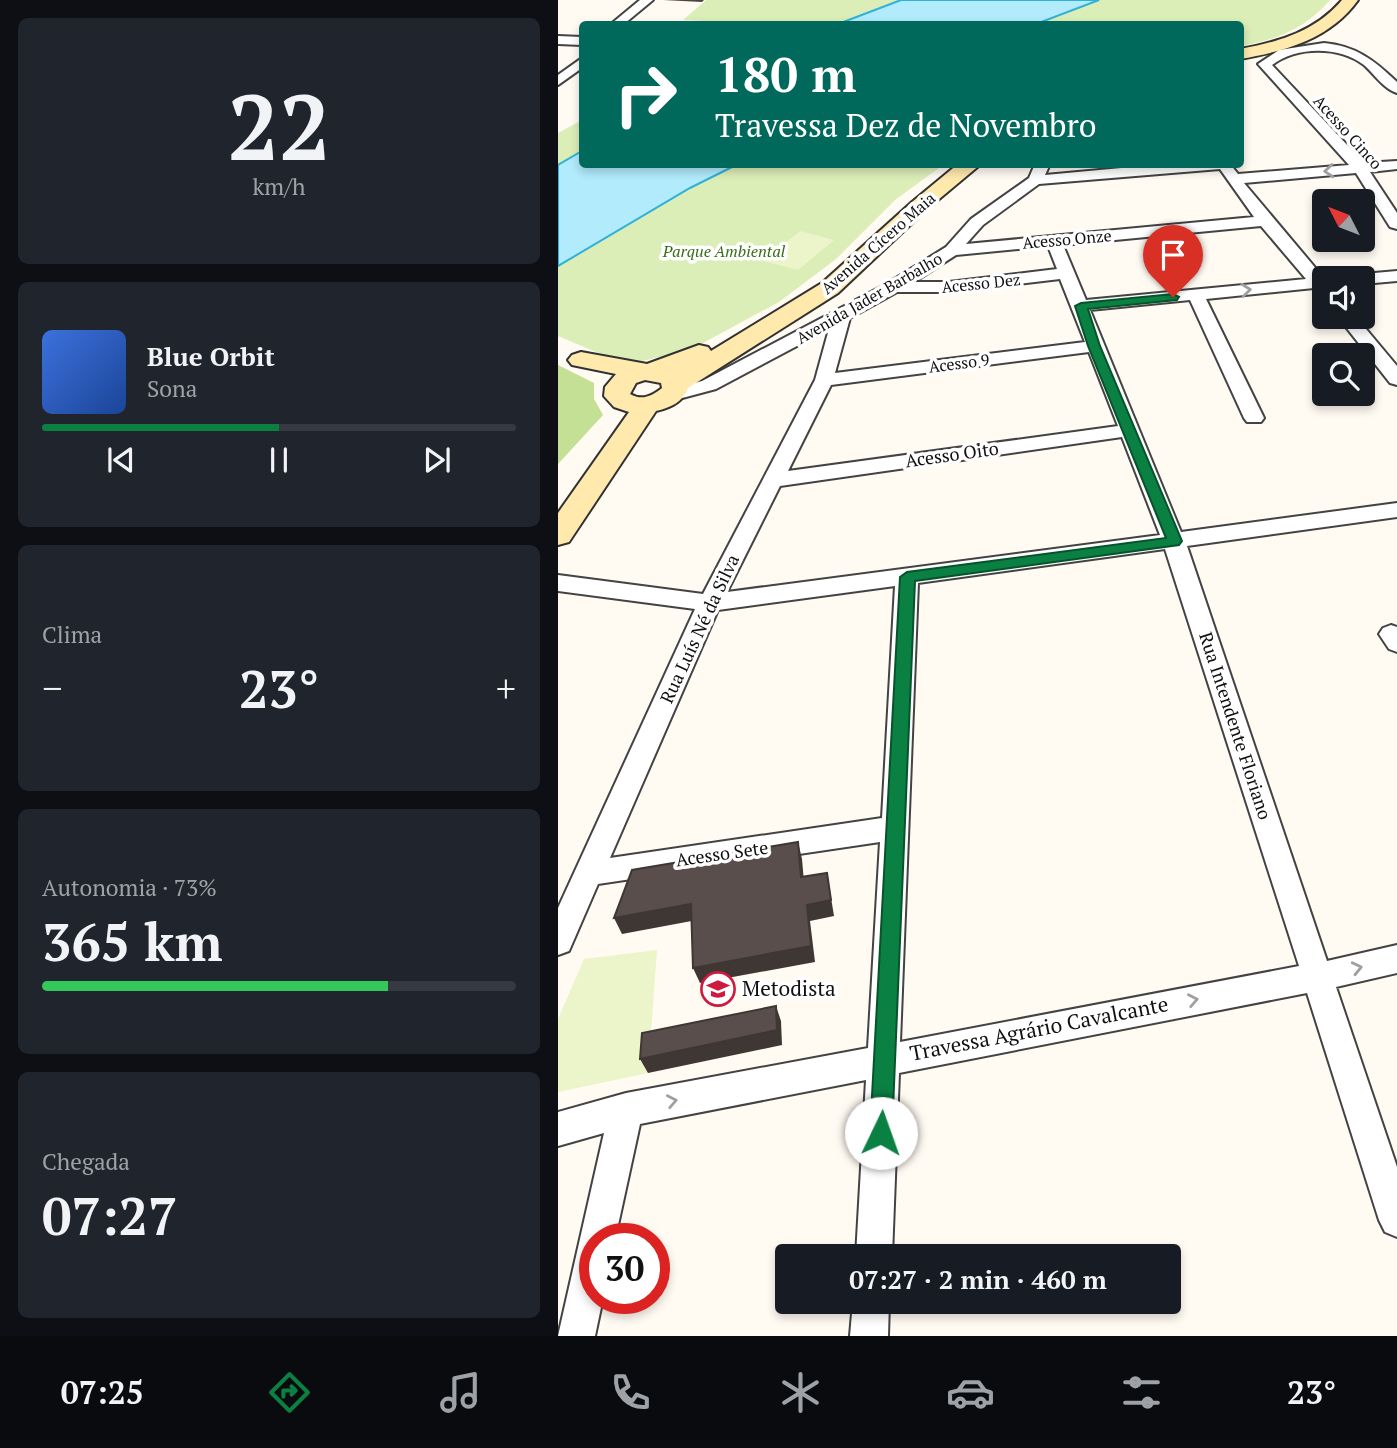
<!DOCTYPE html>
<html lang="pt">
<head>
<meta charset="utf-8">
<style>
  body { margin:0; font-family:"PT Serif",serif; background:#20242c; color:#f1f3f6; height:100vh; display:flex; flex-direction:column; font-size:26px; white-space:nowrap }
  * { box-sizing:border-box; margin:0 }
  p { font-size:23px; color:#9ea1a6 }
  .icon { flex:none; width:38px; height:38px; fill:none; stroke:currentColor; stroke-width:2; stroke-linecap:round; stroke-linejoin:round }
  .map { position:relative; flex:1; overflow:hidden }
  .side { display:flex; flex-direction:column; gap:18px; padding:18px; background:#0d0f14; width:558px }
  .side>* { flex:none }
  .guide { position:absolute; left:21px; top:21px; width:665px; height:147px; border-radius:7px; box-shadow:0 4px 10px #0003; background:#00695c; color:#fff; overflow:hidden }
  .needle { width:46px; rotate:312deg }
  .buttons { position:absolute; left:754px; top:189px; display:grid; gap:14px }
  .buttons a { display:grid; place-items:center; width:63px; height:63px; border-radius:7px; background:#171b24; box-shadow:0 4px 10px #0003; font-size:35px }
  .speed { position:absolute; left:21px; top:1223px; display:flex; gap:14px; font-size:35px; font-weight:700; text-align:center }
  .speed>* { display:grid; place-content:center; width:91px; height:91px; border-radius:50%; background:#171b24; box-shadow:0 4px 10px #0003; line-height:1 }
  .speed .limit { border:10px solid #d22; background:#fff; color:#111 }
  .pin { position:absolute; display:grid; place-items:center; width:60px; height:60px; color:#fff; margin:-72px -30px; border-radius:50% 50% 50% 0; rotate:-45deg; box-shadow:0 0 7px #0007 }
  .pin .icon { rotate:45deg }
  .me { position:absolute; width:77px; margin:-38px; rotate:3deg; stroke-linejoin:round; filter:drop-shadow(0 0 5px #0008) }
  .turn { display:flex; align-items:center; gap:24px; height:147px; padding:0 21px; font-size:32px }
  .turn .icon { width:91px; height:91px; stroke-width:2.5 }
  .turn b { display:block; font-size:49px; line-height:60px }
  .big { font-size:52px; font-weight:800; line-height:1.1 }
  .side .widget { flex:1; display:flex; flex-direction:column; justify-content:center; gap:10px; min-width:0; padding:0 24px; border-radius:10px; background:#20242c }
  .side .dial { align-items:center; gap:0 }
  .dial b { font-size:91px; line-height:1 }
  .song { display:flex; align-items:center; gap:21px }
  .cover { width:84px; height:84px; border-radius:10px; background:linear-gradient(135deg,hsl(220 70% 55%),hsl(220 70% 35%)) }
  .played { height:7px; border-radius:4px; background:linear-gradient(90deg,#0b8043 50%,#363941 50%) }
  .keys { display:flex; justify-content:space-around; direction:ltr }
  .heat { display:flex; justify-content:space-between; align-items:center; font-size:38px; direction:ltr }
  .charge { height:10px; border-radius:5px; background:linear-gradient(90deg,#34c759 73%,#363941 0) }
  .trip { position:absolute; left:217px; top:1244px; width:406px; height:70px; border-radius:7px; background:#171b24; box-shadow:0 4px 10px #0003; font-weight:800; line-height:70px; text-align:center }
  .dock { display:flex; height:112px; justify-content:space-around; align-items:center; background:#090b0e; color:#9ea1a6 }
  .dock .icon { width:49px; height:49px }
  .dock .current { color:#0b8043 }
  .dock b { font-size:32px; color:#f1f3f6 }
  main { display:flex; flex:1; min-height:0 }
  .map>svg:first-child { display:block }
</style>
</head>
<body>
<main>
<section class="side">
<div class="widget dial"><b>22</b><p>km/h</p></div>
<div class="widget">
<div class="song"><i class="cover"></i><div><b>Blue Orbit</b><p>Sona</p></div></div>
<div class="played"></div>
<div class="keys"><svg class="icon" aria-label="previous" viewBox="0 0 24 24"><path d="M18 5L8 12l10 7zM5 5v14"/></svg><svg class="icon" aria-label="pause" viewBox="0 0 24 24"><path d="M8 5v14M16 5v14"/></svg><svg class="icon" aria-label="next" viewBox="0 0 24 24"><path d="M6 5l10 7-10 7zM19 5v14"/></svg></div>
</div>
<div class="widget"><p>Clima</p>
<div class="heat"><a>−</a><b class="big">23°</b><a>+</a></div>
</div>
<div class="widget"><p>Autonomia · 73%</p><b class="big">365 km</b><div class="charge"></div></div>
<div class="widget"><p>Chegada</p><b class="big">07:27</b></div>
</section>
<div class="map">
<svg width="839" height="1336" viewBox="0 0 839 1336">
  <rect width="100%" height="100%" fill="#fffaf2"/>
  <!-- green -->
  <path fill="#dceeb7" d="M148,0H343L280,24H143L146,21L125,20Z
    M541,0H772C748,28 719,40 683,46L682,24H478Z
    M24,120V151L0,165V133Z
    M178,165H385L337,200L278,259L221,302L132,350L80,362L57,360L0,336V266L132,188Z"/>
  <!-- forest -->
  <path fill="#c3e095" d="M0,365L36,383V399L45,415L0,464Z"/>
  <!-- pitch -->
  <path fill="#ecf4ca" d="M242,231L276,240L240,270L205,261Z
    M99,950L90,1073L0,1092V1019L26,959Z"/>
  <!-- water -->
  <path fill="#b1ebfc" stroke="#31b1da" stroke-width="2" d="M343,0H541L478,24H280Z
    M24,151V164L178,165L132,188L0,266V165Z"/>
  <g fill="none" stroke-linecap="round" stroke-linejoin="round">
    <!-- street casing -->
    <g stroke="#434343" stroke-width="4">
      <path id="street" d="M82,0H95L66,24H53Z
        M0,36L24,37V45L0,44Z
        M766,43C798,46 816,60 839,82V93C826,89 816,74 806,65C781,46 739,46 714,65L806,163L839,161V169L812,172L839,213V229L832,227L798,173L686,183L765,277L772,278H766V294L756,288L648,299L706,418L703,422H689L686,418L632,300L532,310L623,532L839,503V517L629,546L769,961L839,945V973L778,987L839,1167V1237L827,1232L821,1220L749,993L341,1073L334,1256H298L308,1080L82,1124L57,1239H37V1298H45L37,1336H0L46,1133L0,1146V1112L68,1093L310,1048L322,842L40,884L11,951L0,955V908L137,609L0,591V575L145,594L257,380L271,329L158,389L113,401L103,395L106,391L144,381L330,283L388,247L413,219L471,178L477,164H492L487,175L607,164H672L680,174L791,165L700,64L721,50ZM662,169L696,217L408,244L425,225L481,184ZM703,226L748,279L528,300L505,245ZM490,246L499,269L391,282H356L398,255ZM502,279L527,342L277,373L292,318L339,292H391ZM531,352L560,426L230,471L273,385ZM564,437L602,535L169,592L222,486ZM607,549L741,966L342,1042L360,583ZM337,586L324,818L52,858L160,610Z
        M24,58V68L0,85V75Z
        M839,271V281L805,284V278H797L805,274Z
        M780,317H798L839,366V385L832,383Z
        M833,625L839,627V652L831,649L821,634L825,628Z
        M295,1302H331L330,1336H292Z"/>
    </g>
    <!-- secondary casing -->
    <g stroke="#323232" stroke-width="4">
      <path id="secondary" d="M784,0H800C772,39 728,51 682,59V49C721,42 758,31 784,0Z
        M400,164H423L368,210L280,293L130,388C125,402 112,408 98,411L11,542L0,545V513L71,412L56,407L46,396L47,387L58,374L14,365L10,360L14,355L23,352L89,364L141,345L150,347L153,351L264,283L354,202ZM87,380L103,383L104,388C94,396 84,401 72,394L78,383Z"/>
    </g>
    <!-- street -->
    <use href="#street" fill="#fff" fill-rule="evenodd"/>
    <!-- secondary -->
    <use href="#secondary" fill="#ffe9ad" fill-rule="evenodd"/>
  </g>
  <!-- wall -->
  <path fill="#4d4340" d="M105,0H146L144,2Z"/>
  <!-- shaded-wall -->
  <path fill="#3e3734" d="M240,842L244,859L247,894L243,877Z
    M269,873L276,916L252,921L257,962L142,983L135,968L249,905Z
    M133,904L139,920L64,934L56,918Z
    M218,1006L223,1021L224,1045L90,1073L82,1059Z"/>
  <!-- building -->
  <path fill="#594e4b" stroke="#3e3734" stroke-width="2" d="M240,842L243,877L269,873L273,900L249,905L253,946L135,968L133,904L56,918L74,870Z
    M218,1006L219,1030L82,1059L84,1033Z"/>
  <!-- one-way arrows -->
  <defs><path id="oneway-chevron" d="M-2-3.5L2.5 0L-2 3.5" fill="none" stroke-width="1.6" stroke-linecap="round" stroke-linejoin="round" transform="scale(1.75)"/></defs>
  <g stroke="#9f9f9f">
    <use href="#oneway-chevron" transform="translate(771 171) rotate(175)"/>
    <use href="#oneway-chevron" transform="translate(688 290) rotate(-6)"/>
    <use href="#oneway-chevron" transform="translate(799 968) rotate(-13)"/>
    <use href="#oneway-chevron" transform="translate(635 1000) rotate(-11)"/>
    <use href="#oneway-chevron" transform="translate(114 1101) rotate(-11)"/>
  </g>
  <!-- route -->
  <path fill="#0b8043" stroke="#07532c" stroke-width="2" d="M615,294L621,297L619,300L530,309L542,346L624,541L621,545L357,581L334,1133L330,1140L323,1143L315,1140L312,1133L342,577L349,572L608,538L530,346L517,306L523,303Z"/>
  <!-- icons -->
  <defs>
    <g id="school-ring" transform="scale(1.75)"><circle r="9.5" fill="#fff" stroke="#ce1a3e" stroke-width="1.5"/><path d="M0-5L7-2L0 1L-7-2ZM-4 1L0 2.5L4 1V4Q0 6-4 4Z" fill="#ce1a3e"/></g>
  </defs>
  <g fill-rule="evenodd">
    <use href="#school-ring" x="160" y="989"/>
  </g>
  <g text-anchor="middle" stroke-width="7" stroke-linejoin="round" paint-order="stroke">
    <!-- far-street labels -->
    <g font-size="16" fill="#101010" stroke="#fff">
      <text transform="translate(790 132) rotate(48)" y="6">Acesso Cinco</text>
      <text transform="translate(509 239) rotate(-5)" y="6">Acesso Onze</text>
      <text transform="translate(320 243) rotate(-41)" y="6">Avenida Cícero Maia</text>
      <text transform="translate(423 283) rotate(-6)" y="6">Acesso Dez</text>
      <text transform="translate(311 298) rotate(-30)" y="6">Avenida Jader Barbalho</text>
      <text transform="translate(401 363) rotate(-7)" y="6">Acesso 9</text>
    </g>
    <!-- far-park labels -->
    <g font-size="16" font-style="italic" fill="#386e19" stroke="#fff">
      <text x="166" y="257">Parque Ambiental</text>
    </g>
    <!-- street labels -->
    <g font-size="18" fill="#101010" stroke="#fff">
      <text transform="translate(394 455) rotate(-8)" y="6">Acesso Oito</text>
      <text transform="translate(142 629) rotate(-65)" y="6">Rua Luís Né da Silva</text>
      <text transform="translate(677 726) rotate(72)" y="6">Rua Intendente Floriano</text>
      <text transform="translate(164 854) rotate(-8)" y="6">Acesso Sete</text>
    </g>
    <!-- near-poi labels -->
    <g font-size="21" fill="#101010" stroke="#fff" text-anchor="start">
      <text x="184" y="996">Metodista</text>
    </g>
    <!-- near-street labels -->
    <g font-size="21" fill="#101010" stroke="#fff">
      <text transform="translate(481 1029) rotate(-11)" y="7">Travessa Agrário Cavalcante</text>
    </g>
  </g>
</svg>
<div class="buttons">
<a><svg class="needle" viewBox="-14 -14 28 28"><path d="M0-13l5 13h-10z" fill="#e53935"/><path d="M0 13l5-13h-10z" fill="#9ea1a6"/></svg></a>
<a><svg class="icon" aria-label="sound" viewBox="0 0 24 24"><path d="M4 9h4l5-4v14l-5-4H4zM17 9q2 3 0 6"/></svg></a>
<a><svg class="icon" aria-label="search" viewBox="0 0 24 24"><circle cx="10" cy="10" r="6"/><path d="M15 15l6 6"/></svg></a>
</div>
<div class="speed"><div class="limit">30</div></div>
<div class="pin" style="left:615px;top:297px;background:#d93025"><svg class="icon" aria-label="arrive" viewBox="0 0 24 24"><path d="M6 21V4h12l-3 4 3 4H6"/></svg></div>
<svg class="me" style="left:323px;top:1133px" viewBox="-20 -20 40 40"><circle r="19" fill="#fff"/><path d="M0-13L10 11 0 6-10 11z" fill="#0b8043"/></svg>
<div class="trip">07:27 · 2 min · 460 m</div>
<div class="guide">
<div class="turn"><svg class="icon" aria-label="right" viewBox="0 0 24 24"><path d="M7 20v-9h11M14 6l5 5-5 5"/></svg><div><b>180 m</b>Travessa Dez de Novembro</div></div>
</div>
</div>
</main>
<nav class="dock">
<b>07:25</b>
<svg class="icon current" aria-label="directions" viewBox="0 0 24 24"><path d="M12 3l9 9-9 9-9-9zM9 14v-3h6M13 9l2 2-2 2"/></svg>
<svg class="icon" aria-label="music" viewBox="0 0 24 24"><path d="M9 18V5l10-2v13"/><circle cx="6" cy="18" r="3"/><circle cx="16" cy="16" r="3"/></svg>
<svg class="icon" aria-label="phone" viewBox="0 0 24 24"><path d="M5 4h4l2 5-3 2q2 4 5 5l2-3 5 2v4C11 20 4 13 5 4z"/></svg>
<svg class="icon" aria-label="climate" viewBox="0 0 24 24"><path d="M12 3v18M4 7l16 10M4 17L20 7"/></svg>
<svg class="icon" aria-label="car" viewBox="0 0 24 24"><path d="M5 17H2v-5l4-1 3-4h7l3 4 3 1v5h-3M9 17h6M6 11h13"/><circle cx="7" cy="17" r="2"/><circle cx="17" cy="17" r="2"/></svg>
<svg class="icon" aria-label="filters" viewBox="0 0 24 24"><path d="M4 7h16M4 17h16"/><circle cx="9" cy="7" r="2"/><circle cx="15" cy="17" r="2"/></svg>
<b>23°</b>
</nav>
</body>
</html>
